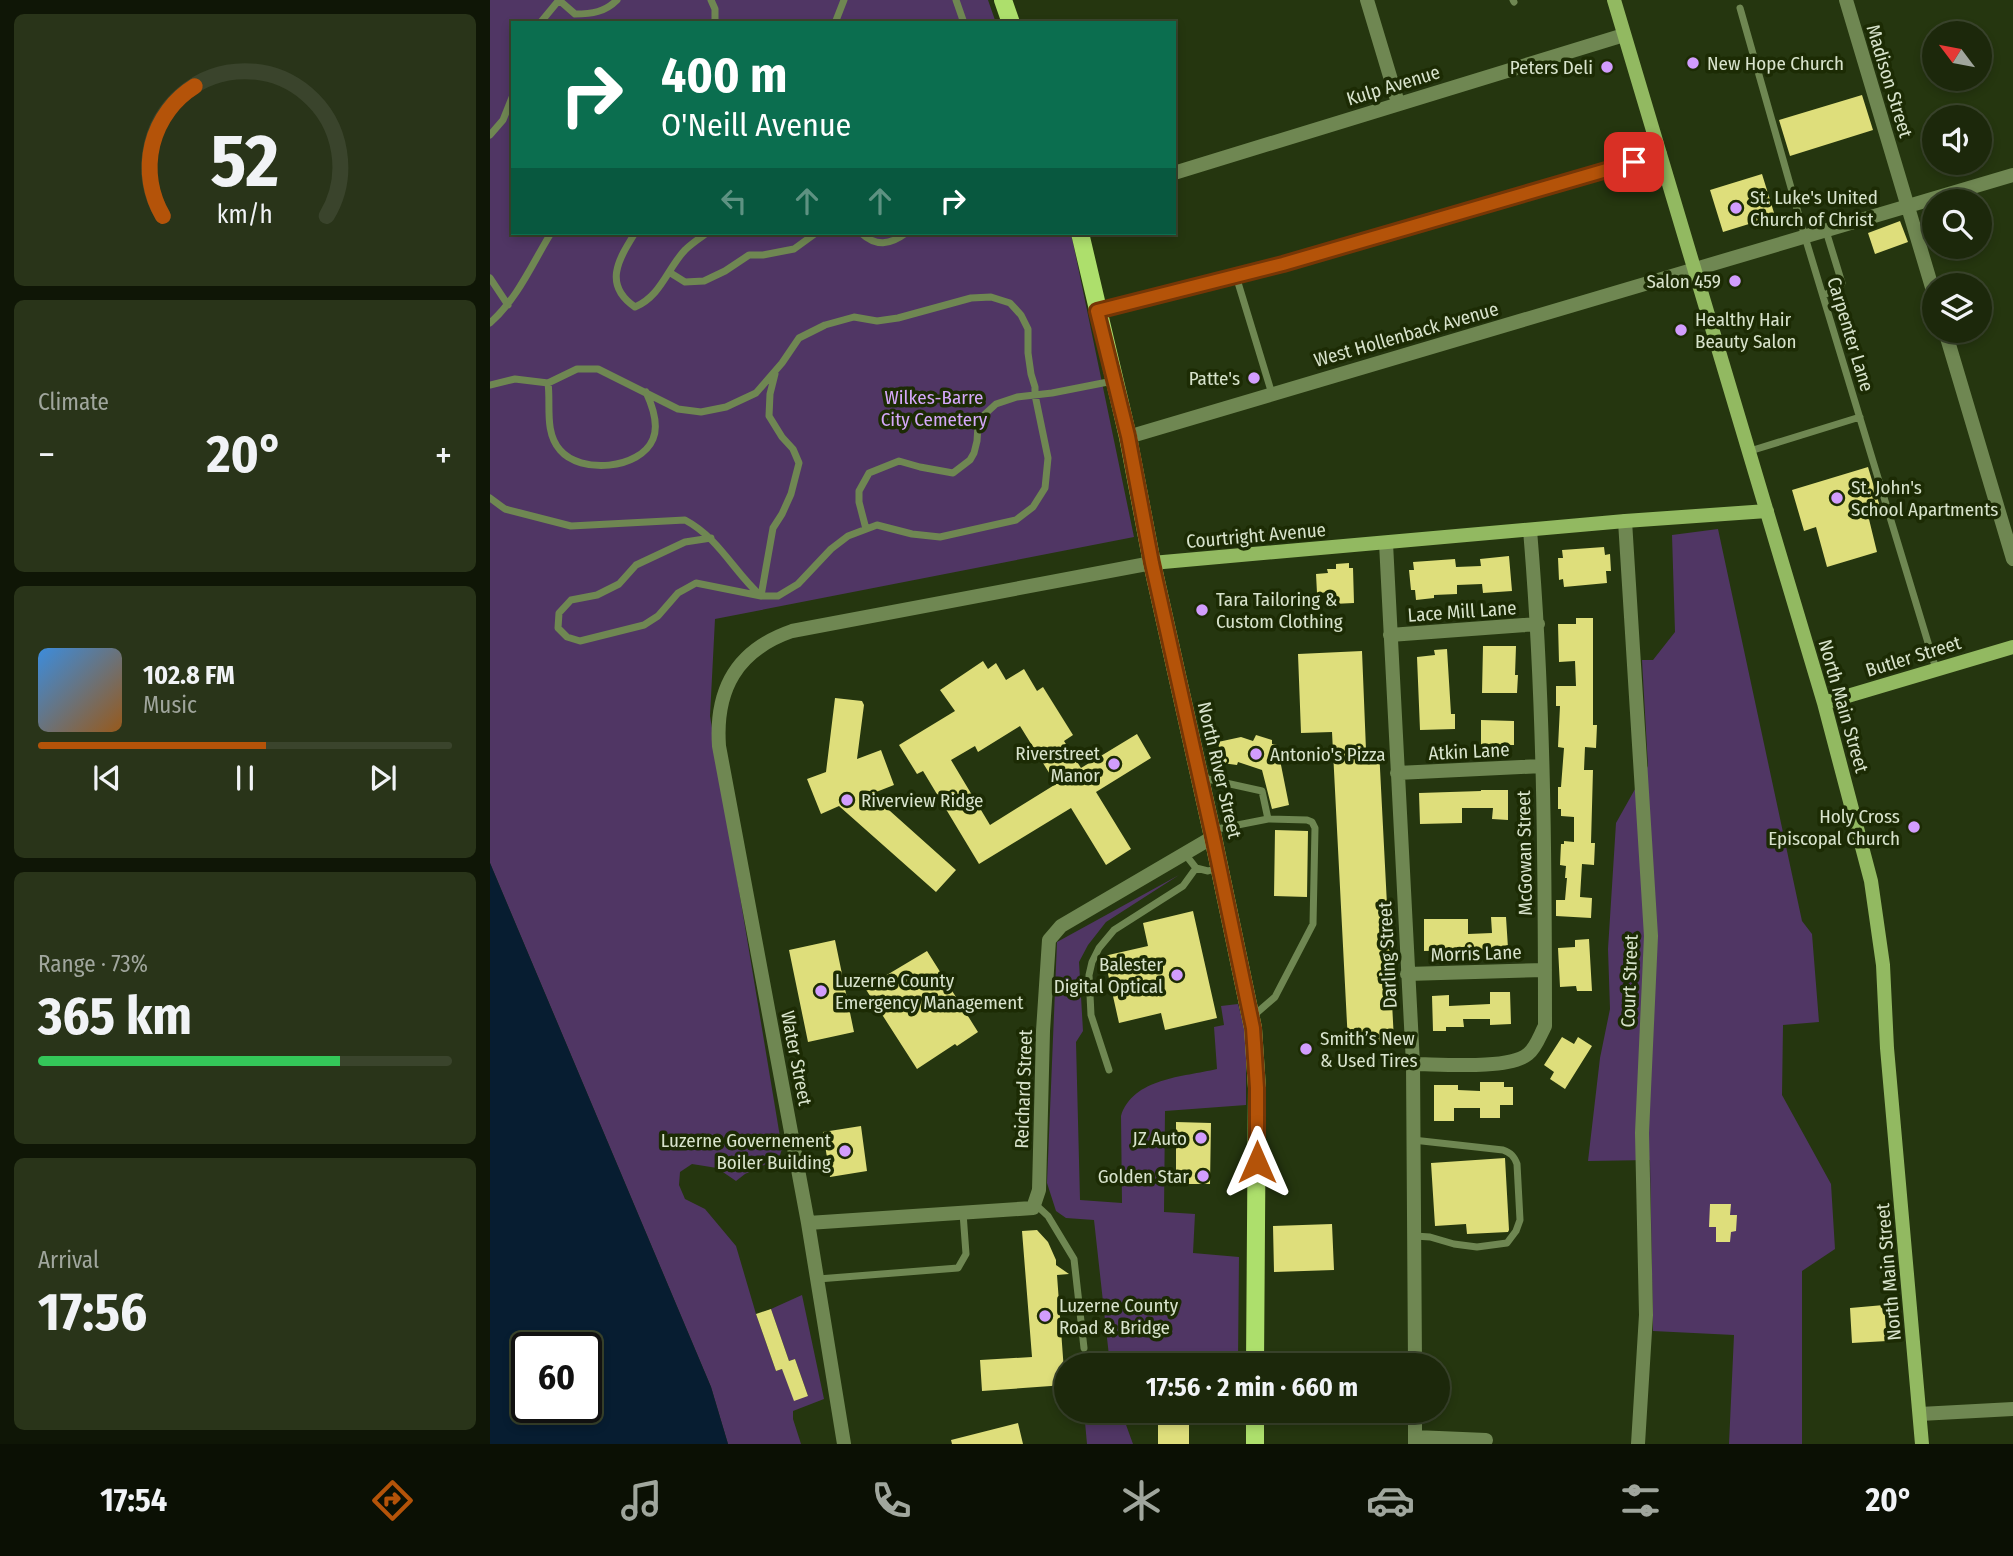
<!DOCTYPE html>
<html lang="en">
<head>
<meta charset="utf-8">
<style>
  body { margin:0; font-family:"Fira Sans Condensed",sans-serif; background:#293419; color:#f1f3f6; height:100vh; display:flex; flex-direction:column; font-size:26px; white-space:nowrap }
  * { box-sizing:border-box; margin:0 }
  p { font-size:23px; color:#a0a69d }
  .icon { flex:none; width:38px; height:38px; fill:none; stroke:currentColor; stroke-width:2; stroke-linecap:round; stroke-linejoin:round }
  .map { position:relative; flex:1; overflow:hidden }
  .details { display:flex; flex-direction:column; gap:14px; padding:14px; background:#0f1606; width:490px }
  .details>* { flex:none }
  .guide { position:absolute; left:21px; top:21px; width:665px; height:214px; border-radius:0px; box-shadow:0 4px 10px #0003,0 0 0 2px #3a442c; background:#0b6e4f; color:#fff; overflow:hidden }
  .needle { width:46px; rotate:302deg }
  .fabs { position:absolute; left:1432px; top:21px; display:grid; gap:14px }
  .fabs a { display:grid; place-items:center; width:70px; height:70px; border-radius:50%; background:#1c280b; box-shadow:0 4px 10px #0003,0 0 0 2px #3a442c; font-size:35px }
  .speed { position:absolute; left:21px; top:1332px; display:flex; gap:14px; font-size:35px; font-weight:700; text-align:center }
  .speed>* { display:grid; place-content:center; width:91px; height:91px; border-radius:50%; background:#1c280b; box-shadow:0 4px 10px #0003,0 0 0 2px #3a442c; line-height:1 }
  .speed .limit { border:4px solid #111; border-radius:10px; background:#fff; color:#111 }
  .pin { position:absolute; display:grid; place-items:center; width:60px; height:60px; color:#fff; margin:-30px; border-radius:14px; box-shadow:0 4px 10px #0006 }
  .me { position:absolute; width:77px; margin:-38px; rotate:0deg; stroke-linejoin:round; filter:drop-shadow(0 0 5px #0008) }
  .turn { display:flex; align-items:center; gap:24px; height:147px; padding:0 35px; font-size:32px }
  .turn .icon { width:91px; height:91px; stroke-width:2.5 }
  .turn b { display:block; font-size:49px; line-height:60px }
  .lanes { display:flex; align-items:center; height:66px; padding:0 35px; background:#0003; justify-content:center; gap:35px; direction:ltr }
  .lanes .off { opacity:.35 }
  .big { font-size:52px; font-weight:700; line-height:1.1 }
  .details .widget { flex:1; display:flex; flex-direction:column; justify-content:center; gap:10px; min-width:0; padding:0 24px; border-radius:10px; background:#293419 }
  .details .dial { align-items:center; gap:0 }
  .dial svg { height:182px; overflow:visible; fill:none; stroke:#3a442c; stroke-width:7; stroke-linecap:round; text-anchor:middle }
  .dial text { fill:#f1f3f6; stroke:none }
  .song { display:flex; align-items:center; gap:21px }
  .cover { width:84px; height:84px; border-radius:10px; background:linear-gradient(135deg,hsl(210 70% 55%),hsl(30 70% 35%)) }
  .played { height:7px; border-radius:4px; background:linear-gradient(90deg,#b45309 55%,#3a442c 55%) }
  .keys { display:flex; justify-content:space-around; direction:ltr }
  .heat { display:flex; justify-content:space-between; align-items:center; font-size:38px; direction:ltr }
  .charge { height:10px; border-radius:5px; background:linear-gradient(90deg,#34c759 73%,#3a442c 0) }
  .trip { position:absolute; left:564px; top:1353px; width:396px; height:70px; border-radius:35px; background:#1c280b; box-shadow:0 4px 10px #0003,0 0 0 2px #3a442c; font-weight:700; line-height:70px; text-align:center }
  .tabs { display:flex; height:112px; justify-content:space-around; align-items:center; background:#0b1004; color:#a0a69d }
  .tabs .icon { width:49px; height:49px }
  .tabs .active { color:#b45309 }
  .tabs b { font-size:32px; color:#f1f3f6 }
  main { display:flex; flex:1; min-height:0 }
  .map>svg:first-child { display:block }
</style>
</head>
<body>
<main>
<section class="details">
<div class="widget dial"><svg viewBox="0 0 100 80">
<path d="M14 69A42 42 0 1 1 86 69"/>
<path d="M14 69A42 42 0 0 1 28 12" stroke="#b45309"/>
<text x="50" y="56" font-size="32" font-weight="700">52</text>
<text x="50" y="72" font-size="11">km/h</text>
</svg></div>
<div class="widget"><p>Climate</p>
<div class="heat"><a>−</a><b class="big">20°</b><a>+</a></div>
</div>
<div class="widget">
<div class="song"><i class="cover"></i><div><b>102.8 FM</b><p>Music</p></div></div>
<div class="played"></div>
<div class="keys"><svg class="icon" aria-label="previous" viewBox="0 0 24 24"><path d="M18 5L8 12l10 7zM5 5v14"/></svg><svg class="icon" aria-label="pause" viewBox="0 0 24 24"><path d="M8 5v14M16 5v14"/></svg><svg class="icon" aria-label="next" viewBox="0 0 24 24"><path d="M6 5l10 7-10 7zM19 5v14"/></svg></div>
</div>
<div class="widget"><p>Range · 73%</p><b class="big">365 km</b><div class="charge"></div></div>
<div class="widget"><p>Arrival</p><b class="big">17:56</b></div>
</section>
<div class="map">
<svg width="1523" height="1444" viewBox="0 0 1523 1444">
  <rect width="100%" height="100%" fill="#25360f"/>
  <!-- green -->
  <path fill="#503664" d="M0,0H498L506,23H23V233H581L644,537L225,619L220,716L292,1149L289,1158L255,1174L246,1181L227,1168L202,1164L190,1172L189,1185L195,1199L215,1209L246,1246L266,1314L286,1371L292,1369L318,1396L305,1359L299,1361L281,1309L312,1295L334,1399L303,1411V1419L311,1444H238L221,1387L0,863Z
    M1228,529L1312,921L1322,934L1329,1022L1293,1025L1292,1095L1341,1184L1345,1249L1312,1271V1444H1239L1244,1335L1163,1331L1160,1160L1098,1161L1110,1058L1120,1009L1118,949L1126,823L1158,766L1152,660H1163L1185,632L1182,535Z
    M689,875L616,922L598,945L589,962L593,1031L586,1042L590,1200L632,1203L631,1116C643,1078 693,1077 727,1069L724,1027L734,1025L731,1006L748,1004L756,1034V1105L675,1111L674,1212L705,1214L703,1253L749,1257L748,1360L745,1365H620L604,1220L576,1218L566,1211L557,1183L567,942Z
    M594,1411H631L643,1444H597Z"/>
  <!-- water -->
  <path fill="#071d31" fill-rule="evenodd" d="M0,863L221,1387L238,1444H0ZM37,1348H96V1407H37Z"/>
  <!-- building -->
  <path fill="#dede7b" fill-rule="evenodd" d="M1372,95L1383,130L1300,156L1289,120Z
    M1272,174L1285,216L1233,232L1220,190Z
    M1410,221L1418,242L1385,254L1378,233Z
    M1378,467L1390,507L1377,511L1387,552L1337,567L1326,527L1314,531L1302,490Z
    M1114,547L1115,555L1120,554L1121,571H1116L1117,583L1074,587L1073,579L1069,580L1068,558H1073L1072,550Z
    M1019,556L1022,591L993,593L992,584L967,585V594L944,595V598L926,600L925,590H921L919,570H924L923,562L965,559L966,567L991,566L990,559Z
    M859,563V568H863L864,603L843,604V592L827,593L826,574L838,573L837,569H846V564Z
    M1086,618H1103V725H1107L1106,748L1095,747L1094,770H1103L1101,843H1105L1104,865L1092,864L1090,897L1102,898L1101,918L1066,916V900H1075L1077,878H1075L1076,866L1070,865L1071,844H1074V841L1084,842V817L1071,816V809H1068V787H1071L1074,748L1068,747L1070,706H1066V686H1086L1085,661L1069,662L1068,624H1086Z
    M993,646H1026L1025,675H1028L1027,693H992Z
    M957,649L961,714H965V729L930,730L927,657L945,655L944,650Z
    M872,651L876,750L889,749L904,1041L858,1043L842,732L811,733L808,654Z
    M493,661L498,669L506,663L516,680L534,669L547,691L553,687L583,735L574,741L591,768L647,734L661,758L606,792L641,849L616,865L581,808L489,864L433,771L427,774L409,745L465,711L450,690ZM530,726L566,784L500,825L461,760L485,746L488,752Z
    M345,698L372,701L374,705L367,759L391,750L404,785L381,794L466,870L446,892L349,806L331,814L317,779L336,772Z
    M991,720L1024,721V745H991Z
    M766,735L782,740V744L787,745L799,805L782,809L772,770L748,762L747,765L732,763L728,742L751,737L763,741Z
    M991,790H1018V820L1002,819L1003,808H972V823L930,824L929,793L991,791Z
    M785,830L818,831L817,897L784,896Z
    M703,911L727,1018L675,1030L671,1013L629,1023L614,956L658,946L653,923Z
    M1001,917H1016L1018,948L984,950L934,951V919H978V934L1002,933Z
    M1099,939L1102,991H1087L1086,986L1070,987L1068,948L1085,947V940Z
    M345,940L364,1032L318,1042L299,950Z
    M437,951L488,1032L467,1046L465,1044L427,1069L375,988Z
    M1000,992H1020L1021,1024L1000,1025V1019H973L974,1027H956V1031H943L942,996L959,995V1006L1000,1004Z
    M1072,1037L1084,1044L1088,1037L1102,1046L1075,1089L1060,1079L1064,1072L1054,1065Z
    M990,1082H1014V1087H1023V1105H1010V1118H990V1108H964V1121H944V1085H968V1090L990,1091Z
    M686,1122L721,1123L720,1184H686Z
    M371,1126L377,1171L340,1177L333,1132Z
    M1015,1158L1019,1230L1018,1232L977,1234L976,1224L945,1226L941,1163Z
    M1220,1204H1241L1240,1215H1247L1246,1231L1241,1232L1240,1242H1226V1227H1219Z
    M842,1224L844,1270L784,1272L783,1226Z
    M547,1230L558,1242L566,1260V1265L579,1274L567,1275L575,1385L492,1391L490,1360L542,1357L532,1231Z
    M1394,1305L1397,1341L1362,1343L1360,1308Z
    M281,1309L299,1361L305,1359L318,1396L304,1401L292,1369L286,1371L266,1314Z
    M668,1410H699V1444H668Z
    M528,1423L533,1444H462L461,1440Z"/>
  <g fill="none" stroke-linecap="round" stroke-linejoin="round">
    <!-- service -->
    <path stroke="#6f8752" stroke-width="7" d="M221,0L225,9V23
      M466,0L474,23
      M1023,0L1024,2
      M1250,8L1315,237L1446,669
      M50,23L69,0L85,14C102,14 115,12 127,0
      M345,23L354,0
      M0,135L13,120L23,95
      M145,233C128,260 113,285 145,307C171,296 177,269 195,250C202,243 210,238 217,233
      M371,233C386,247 400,245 416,233
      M179,272L195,282L214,281L235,271L259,255H273L304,249L326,233
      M746,276L782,394
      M0,278L18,305
      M1333,295L1348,290L1352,283L1336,231
      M0,323C28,298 42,264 61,233
      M58,383C61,404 54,432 70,450C90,474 150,470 163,439C169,425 162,405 156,392
      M0,385L25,379L58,383L87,369H108L188,409L211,412L236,407L266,393L292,363L309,338L335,325L364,317L387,321L408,318L481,298L501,297L520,303L531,315L538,329V353L541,374L545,387V395L558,458L555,488L543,507L526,520L450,537L422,534L387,525L358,536L341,549L308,584L288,596H271L206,583L188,593L168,616L154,625L90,641L77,637L68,628L69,613L81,600L107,595L129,584L146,565L195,542L221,538
      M1260,451L1370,417
      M0,498L15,509L81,526L195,520C229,538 244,572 271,596L283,528L292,514L301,494L309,463L303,449L292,437L279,416L280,394L285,374
      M376,529L369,502V491L379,473L409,461L430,467L463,473L480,460L484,453L487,441L488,426L495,414L506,404L527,397L562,393L623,381
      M713,778L772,791L778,819L722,830
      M695,854L706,868L718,871L728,868
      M762,1017L785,997L823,924L825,828L822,822L817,820L778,819
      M619,1070L601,1015L599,975L602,962L609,948L624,930L693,886L706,868
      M923,1140L1013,1150C1021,1153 1024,1156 1027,1164L1030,1220L1026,1231L1017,1243L987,1247L964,1244L940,1237L925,1236
      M545,1204L558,1216L584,1259L594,1348
      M328,1279L468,1268L476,1254L473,1213"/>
    <!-- minor -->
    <path stroke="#6f8752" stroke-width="14" d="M877,0L908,103
      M1356,0L1444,294
      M684,173L1134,35
      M607,311L793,264L1170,154
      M1455,331L1523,559
      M638,437L1523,175
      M1135,521L1161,936L1152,1133L1156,1315L1148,1444
      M896,543L923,1064L925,1365
      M900,635L1048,624
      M907,773L1052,766
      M917,974L1055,970
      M923,1064C949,1064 1019,1070 1038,1054C1046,1048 1050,1035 1055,1026C1055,861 1054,695 1040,530
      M318,1223L543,1208L549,1190L553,1031L559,940L571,926L723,837
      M925,1410V1444
      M1430,1414L1523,1409
      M925,1437L996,1440
      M354,1444L318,1223L229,746C225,689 247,650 302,631L662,563"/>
    <!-- secondary -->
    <path stroke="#92b961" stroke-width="14" d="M1124,0L1334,703L1381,881L1393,965L1397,1048L1432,1444
      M662,563L1135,521L1277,511
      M1334,703L1523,647"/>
    <!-- primary -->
    <path stroke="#addf6c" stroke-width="18" d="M513,0L521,23
      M590,233L638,437L662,563L723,837L763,1028L767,1088L765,1365
      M765,1444V1410"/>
  </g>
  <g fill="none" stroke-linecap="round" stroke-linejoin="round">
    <!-- route casing -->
    <g stroke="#753606" stroke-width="18">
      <path id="route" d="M767,1162V1088L763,1028L723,837L662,563L638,436L607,311L793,264L1144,162"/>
    </g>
    <!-- route -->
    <use href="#route" stroke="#b45309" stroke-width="12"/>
  </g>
  <!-- markers -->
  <g fill="#d29dfd" stroke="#1c2b04" stroke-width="2.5">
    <circle cx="1203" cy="63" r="7"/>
    <circle cx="1117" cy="67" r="7"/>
    <circle cx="1246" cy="208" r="7"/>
    <circle cx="1245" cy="281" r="7"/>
    <circle cx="1191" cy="330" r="7"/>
    <circle cx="764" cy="378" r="7"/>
    <circle cx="1347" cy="498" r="7"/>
    <circle cx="712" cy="610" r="7"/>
    <circle cx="766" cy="754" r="7"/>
    <circle cx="624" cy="764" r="7"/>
    <circle cx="357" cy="800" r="7"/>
    <circle cx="1424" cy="827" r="7"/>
    <circle cx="687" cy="975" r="7"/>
    <circle cx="331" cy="991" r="7"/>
    <circle cx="816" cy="1049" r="7"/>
    <circle cx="711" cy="1138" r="7"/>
    <circle cx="355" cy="1151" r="7"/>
    <circle cx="713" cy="1176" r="7"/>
    <circle cx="555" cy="1316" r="7"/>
  </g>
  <g text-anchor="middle" stroke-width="7" stroke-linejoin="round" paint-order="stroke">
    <!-- poi labels -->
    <g font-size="19" fill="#d8e3cc" stroke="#1c2b04" text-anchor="start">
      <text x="1217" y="70">New Hope Church</text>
      <text x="1103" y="74" text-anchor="end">Peters Deli</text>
      <text x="1260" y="204">St. Luke's United<tspan x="1260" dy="22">Church of Christ</tspan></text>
      <text x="1231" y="288" text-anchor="end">Salon 459</text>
      <text x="1205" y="326">Healthy Hair<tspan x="1205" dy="22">Beauty Salon</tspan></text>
      <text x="750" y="385" text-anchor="end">Patte's</text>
      <text x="1361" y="494">St. John's<tspan x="1361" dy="22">School Apartments</tspan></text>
      <text x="726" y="606">Tara Tailoring &amp;<tspan x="726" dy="22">Custom Clothing</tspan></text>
      <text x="610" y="760" text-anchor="end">Riverstreet<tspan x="610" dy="22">Manor</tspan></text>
      <text x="780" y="761">Antonio's Pizza</text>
      <text x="371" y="807">Riverview Ridge</text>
      <text x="1410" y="823" text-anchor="end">Holy Cross<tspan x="1410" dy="22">Episcopal Church</tspan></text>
      <text x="673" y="971" text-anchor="end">Balester<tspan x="673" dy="22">Digital Optical</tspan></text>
      <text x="345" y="987">Luzerne County<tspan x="345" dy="22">Emergency Management</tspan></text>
      <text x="830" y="1045">Smith’s New<tspan x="830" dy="22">&amp; Used Tires</tspan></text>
      <text x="697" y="1145" text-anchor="end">JZ Auto</text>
      <text x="341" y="1147" text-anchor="end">Luzerne Governement<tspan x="341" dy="22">Boiler Building</tspan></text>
      <text x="699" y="1183" text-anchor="end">Golden Star</text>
      <text x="569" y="1312">Luzerne County<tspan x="569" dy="22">Road &amp; Bridge</tspan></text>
    </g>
    <!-- street labels -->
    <g font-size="19" fill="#d8e3cc" stroke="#1c2b04">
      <text transform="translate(1400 81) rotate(73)" y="7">Madison Street</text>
      <text transform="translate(903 85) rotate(-17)" y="7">Kulp Avenue</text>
      <text transform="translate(916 334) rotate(-16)" y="7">West Hollenback Avenue</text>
      <text transform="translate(1361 334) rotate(73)" y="7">Carpenter Lane</text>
      <text transform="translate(766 535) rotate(-5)" y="7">Courtright Avenue</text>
      <text transform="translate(972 611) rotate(-4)" y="7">Lace Mill Lane</text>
      <text transform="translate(1423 656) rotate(-17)" y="7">Butler Street</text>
      <text transform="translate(1354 706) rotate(74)" y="7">North Main Street</text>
      <text transform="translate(979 751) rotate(-3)" y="7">Atkin Lane</text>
      <text transform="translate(730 770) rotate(77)" y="7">North River Street</text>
      <text transform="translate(1034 853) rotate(-91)" y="7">McGowan Street</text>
      <text transform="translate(986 953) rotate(-2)" y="7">Morris Lane</text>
      <text transform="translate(897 955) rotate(-93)" y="7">Darling Street</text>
      <text transform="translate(1139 981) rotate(-88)" y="7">Court Street</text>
      <text transform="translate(307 1058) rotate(79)" y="7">Water Street</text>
      <text transform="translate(533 1089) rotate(-88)" y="7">Reichard Street</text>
      <text transform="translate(1398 1272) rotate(-95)" y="7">North Main Street</text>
    </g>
    <!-- park labels -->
    <g font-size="19" fill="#d5a8fa" stroke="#1c2b04">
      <text x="444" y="404">Wilkes-Barre<tspan x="444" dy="22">City Cemetery</tspan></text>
    </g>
  </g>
</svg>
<div class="fabs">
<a><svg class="needle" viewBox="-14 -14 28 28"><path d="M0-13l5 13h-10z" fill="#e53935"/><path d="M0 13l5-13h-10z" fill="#a0a69d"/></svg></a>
<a><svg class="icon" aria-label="sound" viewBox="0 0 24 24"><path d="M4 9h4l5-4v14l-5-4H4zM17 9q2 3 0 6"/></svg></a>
<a><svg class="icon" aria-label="search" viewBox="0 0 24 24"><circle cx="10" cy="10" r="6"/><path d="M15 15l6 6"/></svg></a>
<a><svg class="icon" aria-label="layers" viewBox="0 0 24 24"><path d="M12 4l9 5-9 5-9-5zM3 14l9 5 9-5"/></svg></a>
</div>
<div class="speed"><div class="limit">60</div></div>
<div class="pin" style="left:1144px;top:162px;background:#d93025"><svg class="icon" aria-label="arrive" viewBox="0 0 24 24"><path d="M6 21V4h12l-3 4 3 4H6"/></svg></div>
<svg class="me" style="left:767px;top:1162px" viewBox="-20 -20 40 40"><path d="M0-17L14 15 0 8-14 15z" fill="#b45309" stroke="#fff" stroke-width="4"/></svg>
<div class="trip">17:56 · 2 min · 660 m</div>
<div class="guide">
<div class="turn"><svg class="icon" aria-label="right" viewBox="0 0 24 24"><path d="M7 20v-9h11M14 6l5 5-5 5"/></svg><div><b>400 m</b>O'Neill Avenue</div></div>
<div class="lanes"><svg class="icon off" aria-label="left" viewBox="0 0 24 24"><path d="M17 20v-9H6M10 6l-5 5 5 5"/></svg><svg class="icon off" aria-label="ahead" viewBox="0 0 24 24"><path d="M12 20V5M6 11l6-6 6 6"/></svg><svg class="icon off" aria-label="ahead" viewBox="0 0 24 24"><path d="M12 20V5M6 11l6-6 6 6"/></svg><svg class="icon" aria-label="right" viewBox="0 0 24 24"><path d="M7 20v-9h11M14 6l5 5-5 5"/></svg></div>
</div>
</div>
</main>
<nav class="tabs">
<b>17:54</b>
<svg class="icon active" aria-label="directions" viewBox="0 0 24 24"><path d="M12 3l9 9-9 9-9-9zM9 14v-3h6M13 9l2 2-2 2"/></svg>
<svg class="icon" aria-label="music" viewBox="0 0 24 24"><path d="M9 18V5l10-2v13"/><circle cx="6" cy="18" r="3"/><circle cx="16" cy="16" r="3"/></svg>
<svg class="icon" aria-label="phone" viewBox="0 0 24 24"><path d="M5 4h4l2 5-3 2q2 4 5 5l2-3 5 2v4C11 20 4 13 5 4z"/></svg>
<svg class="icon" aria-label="climate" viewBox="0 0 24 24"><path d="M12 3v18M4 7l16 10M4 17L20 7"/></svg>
<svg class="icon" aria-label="car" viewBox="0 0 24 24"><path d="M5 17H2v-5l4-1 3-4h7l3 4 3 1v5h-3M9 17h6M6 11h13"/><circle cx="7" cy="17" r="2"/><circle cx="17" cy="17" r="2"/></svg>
<svg class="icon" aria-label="filters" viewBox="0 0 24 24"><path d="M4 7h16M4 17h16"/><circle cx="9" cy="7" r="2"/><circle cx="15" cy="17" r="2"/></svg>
<b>20°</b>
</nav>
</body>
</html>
